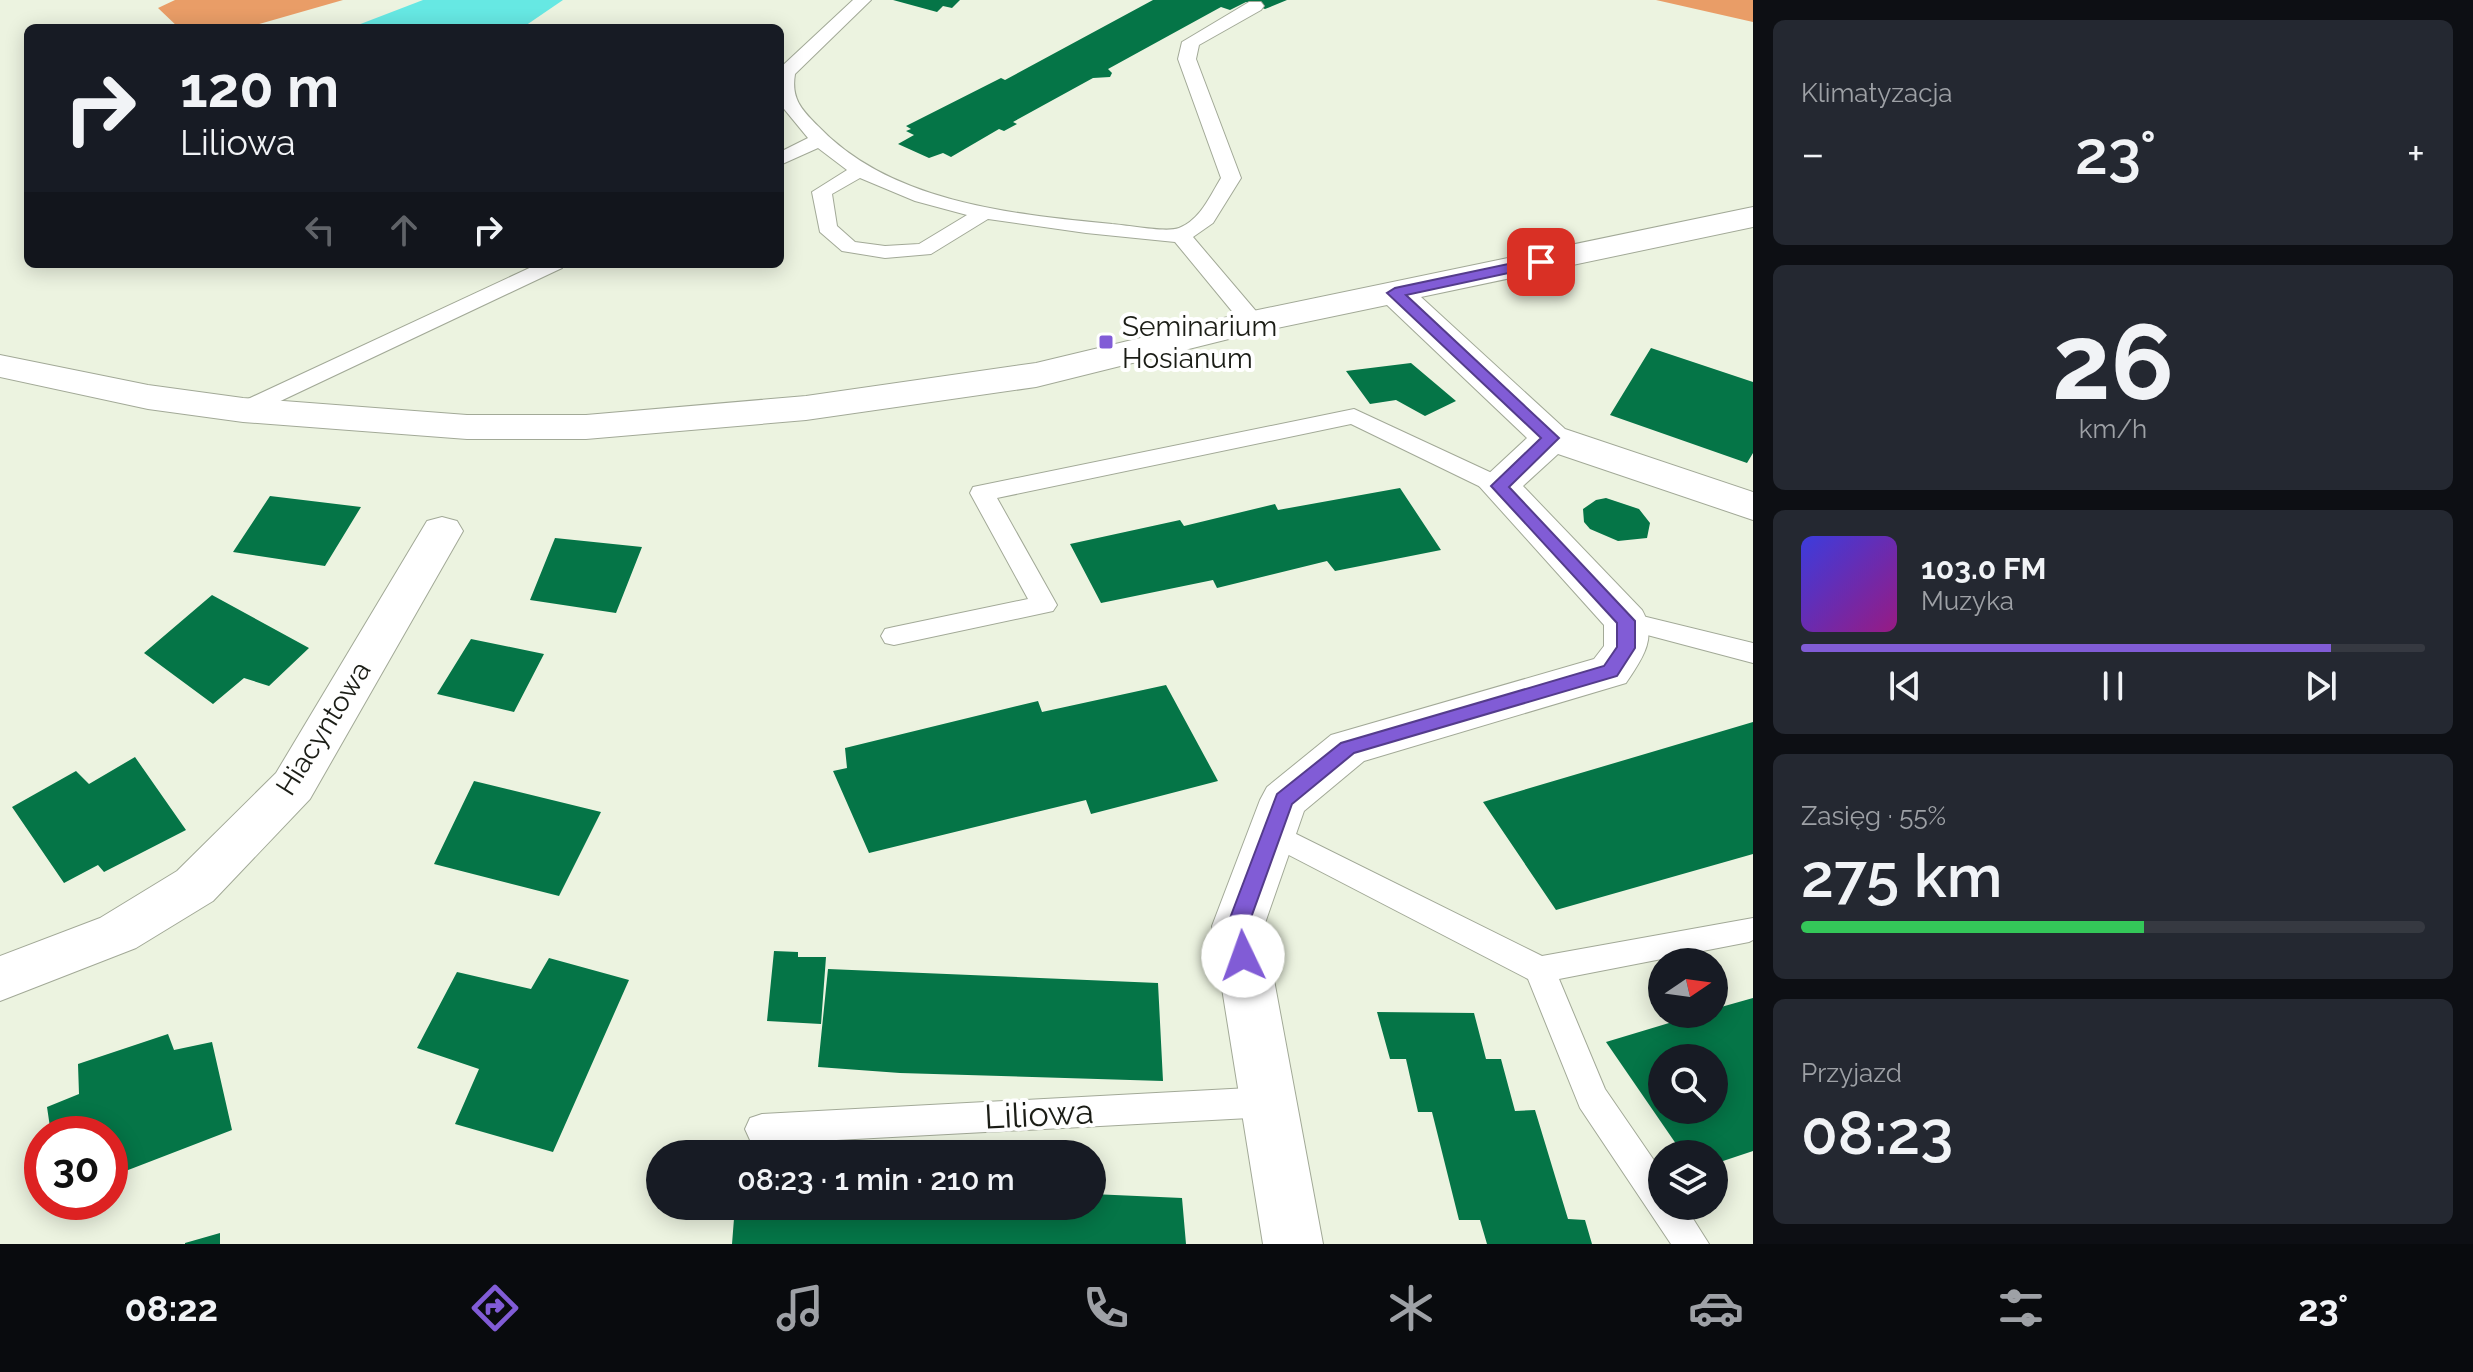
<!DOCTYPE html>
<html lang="pl">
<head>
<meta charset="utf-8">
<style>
  body { margin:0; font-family:Raleway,sans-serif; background:#242831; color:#f1f3f6; height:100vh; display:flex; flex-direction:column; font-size:30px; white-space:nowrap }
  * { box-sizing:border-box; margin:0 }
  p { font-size:26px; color:#9ea1a6 }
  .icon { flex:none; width:44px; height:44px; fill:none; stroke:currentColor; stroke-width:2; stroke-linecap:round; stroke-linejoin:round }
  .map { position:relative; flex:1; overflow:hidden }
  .side { display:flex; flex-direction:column; gap:20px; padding:20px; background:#0d0f14; width:720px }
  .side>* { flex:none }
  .top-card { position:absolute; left:24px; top:24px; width:760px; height:244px; border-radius:12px; box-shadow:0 4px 20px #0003; background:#171b24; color:#f1f3f6; overflow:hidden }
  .needle { width:52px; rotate:77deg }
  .controls { position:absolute; left:1648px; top:948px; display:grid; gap:16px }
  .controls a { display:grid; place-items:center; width:80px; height:80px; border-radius:50%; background:#171b24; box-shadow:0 4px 20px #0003; font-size:40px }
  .speed { position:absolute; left:24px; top:1116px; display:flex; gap:16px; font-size:40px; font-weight:700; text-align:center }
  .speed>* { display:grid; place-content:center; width:104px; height:104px; border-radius:50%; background:#171b24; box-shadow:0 4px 20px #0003; line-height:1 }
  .speed .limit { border:12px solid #d22; background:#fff; color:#111 }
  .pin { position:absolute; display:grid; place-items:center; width:68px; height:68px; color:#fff; margin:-34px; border-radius:16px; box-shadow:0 4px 12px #0006 }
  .me { position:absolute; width:88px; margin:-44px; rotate:357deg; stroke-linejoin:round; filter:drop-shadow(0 0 6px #0008) }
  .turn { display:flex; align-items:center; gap:28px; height:168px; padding:0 24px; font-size:36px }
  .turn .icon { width:104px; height:104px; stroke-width:2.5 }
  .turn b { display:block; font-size:56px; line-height:68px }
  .lanes { display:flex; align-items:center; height:76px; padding:0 24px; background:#0003; justify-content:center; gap:40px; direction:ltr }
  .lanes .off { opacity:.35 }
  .big { font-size:60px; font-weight:600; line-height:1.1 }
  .side .widget { flex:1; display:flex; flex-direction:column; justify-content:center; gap:12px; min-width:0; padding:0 28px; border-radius:12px; background:#242831 }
  .side .dial { align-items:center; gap:0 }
  .dial b { font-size:104px; line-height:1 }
  .song { display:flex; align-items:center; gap:24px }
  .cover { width:96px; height:96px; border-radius:12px; background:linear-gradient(135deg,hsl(240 70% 55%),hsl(310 70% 35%)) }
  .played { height:8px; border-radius:4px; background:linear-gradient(90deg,#815cd6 85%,#363941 85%) }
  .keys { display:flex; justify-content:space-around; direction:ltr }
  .heat { display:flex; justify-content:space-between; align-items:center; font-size:44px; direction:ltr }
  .charge { height:12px; border-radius:6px; background:linear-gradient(90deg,#34c759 55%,#363941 0) }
  .trip { position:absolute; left:646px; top:1140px; width:460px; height:80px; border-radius:40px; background:#171b24; box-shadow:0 4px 20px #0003; font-weight:600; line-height:80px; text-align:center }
  .menu { display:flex; height:128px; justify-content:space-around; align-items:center; background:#090b0e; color:#9ea1a6 }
  .menu .icon { width:56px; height:56px }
  .menu .current { color:#815cd6 }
  .menu b { font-size:36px; color:#f1f3f6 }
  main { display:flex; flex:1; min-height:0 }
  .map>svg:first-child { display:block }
</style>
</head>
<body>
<main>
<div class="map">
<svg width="1753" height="1244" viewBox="0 0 1753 1244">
  <rect width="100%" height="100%" fill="#ecf3e0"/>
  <!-- forest -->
  <path fill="#e99d67" d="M175,0H343L245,28H179L158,8Z
    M1656,0H1753V22Z"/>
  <!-- water -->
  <path fill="#66e8e3" d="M423,0H563L522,28H350Z"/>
  <!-- building -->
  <path fill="#057547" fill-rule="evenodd" d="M893,0H960L952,8L943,6L937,12Z
    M1153,0H1287L1265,9L1246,2L1230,10L1221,7L1108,69L1112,73L1110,77L1093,78L1013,122L1017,124L1004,131L999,129L951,157L943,153L929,158L898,144L914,135L906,131L911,129L906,126L1001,78L1005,80Z
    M1651,348L1753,382V453L1747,463L1610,415Z
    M1411,363L1456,401L1425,416L1396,400L1370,404L1346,371Z
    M1400,488L1441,550L1335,571L1327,561L1217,588L1213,580L1101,603L1070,544L1180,520L1184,526L1275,504L1278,510Z
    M270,496L361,507L325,566L233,552Z
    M1606,498L1639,509L1650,523L1647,538L1618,541L1590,529L1584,522L1583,509L1596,500Z
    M555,538L642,547L616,613L530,600Z
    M212,595L309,648L269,686L244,678L213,704L144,653Z
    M471,639L544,654L514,712L437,694Z
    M1166,685L1218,781L1091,814L1086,800L869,853L833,771L847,768L845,748L1038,701L1042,712Z
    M1753,722V854L1556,910L1483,802Z
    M135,757L186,830L104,872L98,865L64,883L12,807L76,771L89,784Z
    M474,781L601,812L559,896L434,864Z
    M774,951L798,952V957H826L821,1024L767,1021Z
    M549,958L629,980L553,1152L455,1124L479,1069L417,1048L457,972L531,989Z
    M828,969L1158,983L1163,1081L900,1073L818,1067Z
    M1753,998V1151L1714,1164V1154H1683L1606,1042L1699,1014H1714V1009ZM1662,1058H1714V1110H1662Z
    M1377,1012L1474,1013L1486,1059H1501L1515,1111L1535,1110L1568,1219L1585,1220L1592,1244H1487L1480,1220H1459L1432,1112H1418L1406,1059H1390Z
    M168,1034L174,1050L212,1042L232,1130L110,1177V1134H51L47,1107L79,1094L78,1064Z
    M1092,1194L1182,1198L1186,1244H732L735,1206H1092Z
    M220,1233V1244H185V1243Z"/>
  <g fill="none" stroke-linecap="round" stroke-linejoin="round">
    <!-- lane casing -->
    <g stroke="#a2a997" stroke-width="2">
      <path id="lane" d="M853,0H871L795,74C791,98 801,109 818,126C891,203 1012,214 1112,224C1127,225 1166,233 1179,228C1200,220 1210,196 1221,178L1178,59L1182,42L1249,2H1261L1264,6L1261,10L1199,45L1196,59L1241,178L1213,223L1193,237L1261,317L1264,322L1261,327H1245L1175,242L1086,233L988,219L931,254L885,258L842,251L820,232L812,192L847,170L818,148L780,165V152L808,138L780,104V68ZM860,178L915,201L967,215L919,244L885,246L855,242L837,226L832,194Z
        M538,264H565L562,268L251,415H235L232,410L235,405Z
        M1354,409L1507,480L1511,486L1507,492H1491L1351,424L997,498L1057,605L1053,611L894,645L885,643L881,636L885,629L894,627L1028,599L970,493L973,487Z
        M1626,612L1753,643V663L1617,627L1613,621L1617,615Z
        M1272,822L1542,956L1753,918V940L1749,942L1559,979L1605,1089L1662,1172V1206H1685L1709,1244H1671L1580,1108L1528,979L1262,841L1257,833L1262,825Z
        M1268,1087L1280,1092L1285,1102L1280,1112L1268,1117L762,1144L750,1140L745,1129L750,1118L762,1114Z"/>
    </g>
    <!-- street casing -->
    <g stroke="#a2a997" stroke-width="2">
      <path id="street" d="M1753,207V227L1421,297L1565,429L1753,492V520L1558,454L1523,486L1642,610C1658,638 1642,659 1626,683L1364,761L1304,811L1264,926L1323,1244H1263L1212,926L1260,800L1267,787L1331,735L1594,659L1604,646V625L1479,486L1485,477L1527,438L1387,305L1253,333L1036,387L806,420L586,439H467L243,422L148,409L0,377V355L148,385L243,398L467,415H586L806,396L1036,363L1253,311Z
        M442,517L457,521L463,531L310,799L213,901L136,948L0,1001V956L100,918L177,871L276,773L427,521Z"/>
    </g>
    <!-- lane -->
    <use href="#lane" fill="#fff" fill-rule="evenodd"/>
    <!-- street -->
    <use href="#street" fill="#fff" fill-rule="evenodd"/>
  </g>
  <!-- route -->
  <path fill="#815cd6" stroke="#543c8b" stroke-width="2" d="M1541,257L1548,262L1546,265L1406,295L1559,438L1509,487L1635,621V648L1617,676L1354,753L1292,804L1248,926L1254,956L1251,962L1243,965L1235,962L1227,926L1277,794L1341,743L1604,666L1617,647V623L1491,486L1541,438L1387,293L1395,288Z"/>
  <!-- markers -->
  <rect fill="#815cd6" stroke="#fff" stroke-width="3" x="1098" y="334" width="16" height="16" rx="4"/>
  <g text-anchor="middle" stroke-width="8" stroke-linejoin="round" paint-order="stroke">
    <!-- poi labels -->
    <g font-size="28" fill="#1b1d16" stroke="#fff" text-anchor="start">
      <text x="1122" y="336">Seminarium<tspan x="1122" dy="32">Hosianum</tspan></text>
    </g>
    <!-- street labels -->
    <g font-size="28" fill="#1b1d16" stroke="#fff">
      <text transform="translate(323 728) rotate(-58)" y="10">Hiacyntowa</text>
    </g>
    <!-- near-street labels -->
    <g font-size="34" fill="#1b1d16" stroke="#fff">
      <text transform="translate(1039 1114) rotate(-3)" y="12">Liliowa</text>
    </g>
  </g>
</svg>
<div class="controls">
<a><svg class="needle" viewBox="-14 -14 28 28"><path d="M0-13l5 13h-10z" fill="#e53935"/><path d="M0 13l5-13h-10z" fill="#9ea1a6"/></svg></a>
<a><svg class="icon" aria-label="search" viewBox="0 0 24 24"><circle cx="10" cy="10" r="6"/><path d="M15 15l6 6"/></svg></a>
<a><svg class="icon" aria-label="layers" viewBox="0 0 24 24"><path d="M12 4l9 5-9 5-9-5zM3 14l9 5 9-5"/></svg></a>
</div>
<div class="speed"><div class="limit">30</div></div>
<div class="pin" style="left:1541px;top:262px;background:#d93025"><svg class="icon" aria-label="arrive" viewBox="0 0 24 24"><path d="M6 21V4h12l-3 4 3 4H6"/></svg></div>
<svg class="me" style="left:1243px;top:956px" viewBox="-20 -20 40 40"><circle r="19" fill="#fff"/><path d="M0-13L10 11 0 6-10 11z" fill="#815cd6"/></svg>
<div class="trip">08:23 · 1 min · 210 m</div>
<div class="top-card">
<div class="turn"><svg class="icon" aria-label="right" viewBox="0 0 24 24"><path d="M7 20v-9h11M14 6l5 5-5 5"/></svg><div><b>120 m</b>Liliowa</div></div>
<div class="lanes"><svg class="icon off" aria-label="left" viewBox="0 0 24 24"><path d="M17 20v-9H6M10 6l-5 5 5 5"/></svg><svg class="icon off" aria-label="ahead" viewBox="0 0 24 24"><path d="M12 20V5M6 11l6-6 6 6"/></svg><svg class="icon" aria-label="right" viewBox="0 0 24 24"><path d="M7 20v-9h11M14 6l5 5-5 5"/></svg></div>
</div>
</div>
<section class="side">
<div class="widget"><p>Klimatyzacja</p>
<div class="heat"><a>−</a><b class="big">23°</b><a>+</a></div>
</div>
<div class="widget dial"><b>26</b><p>km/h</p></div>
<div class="widget">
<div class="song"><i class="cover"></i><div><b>103.0 FM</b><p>Muzyka</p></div></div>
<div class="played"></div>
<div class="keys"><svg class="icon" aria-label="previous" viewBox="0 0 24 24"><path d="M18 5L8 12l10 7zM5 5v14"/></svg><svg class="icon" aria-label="pause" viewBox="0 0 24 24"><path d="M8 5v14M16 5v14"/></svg><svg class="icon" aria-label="next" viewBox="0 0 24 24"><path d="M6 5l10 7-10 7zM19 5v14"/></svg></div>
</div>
<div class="widget"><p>Zasięg · 55%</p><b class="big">275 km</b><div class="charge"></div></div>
<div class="widget"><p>Przyjazd</p><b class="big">08:23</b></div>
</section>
</main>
<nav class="menu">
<b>08:22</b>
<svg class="icon current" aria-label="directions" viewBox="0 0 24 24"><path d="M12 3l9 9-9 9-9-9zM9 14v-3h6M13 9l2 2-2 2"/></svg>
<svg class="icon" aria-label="music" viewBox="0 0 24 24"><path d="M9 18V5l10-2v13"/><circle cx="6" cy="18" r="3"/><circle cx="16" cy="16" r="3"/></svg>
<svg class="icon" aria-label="phone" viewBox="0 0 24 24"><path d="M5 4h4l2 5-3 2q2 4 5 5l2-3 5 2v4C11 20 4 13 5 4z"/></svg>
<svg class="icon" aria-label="climate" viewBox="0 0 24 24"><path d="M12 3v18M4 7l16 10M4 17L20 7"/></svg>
<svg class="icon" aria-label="car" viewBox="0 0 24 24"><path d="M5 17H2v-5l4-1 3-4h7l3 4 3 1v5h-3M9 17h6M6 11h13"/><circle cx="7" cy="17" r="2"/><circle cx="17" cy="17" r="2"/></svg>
<svg class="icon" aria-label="filters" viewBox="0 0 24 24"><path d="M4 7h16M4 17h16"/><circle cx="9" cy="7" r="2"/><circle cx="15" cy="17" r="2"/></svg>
<b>23°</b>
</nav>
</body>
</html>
